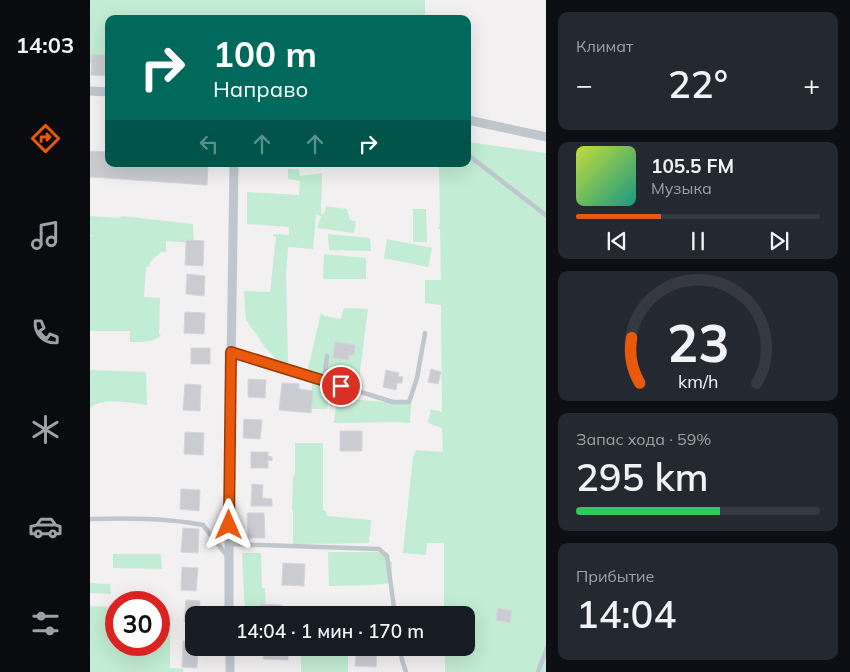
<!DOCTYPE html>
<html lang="ru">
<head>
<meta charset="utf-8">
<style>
  body { margin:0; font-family:Mulish,sans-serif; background:#242831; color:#f1f3f6; height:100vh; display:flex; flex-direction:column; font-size:19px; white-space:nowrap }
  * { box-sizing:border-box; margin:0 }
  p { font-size:16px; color:#9ea1a6 }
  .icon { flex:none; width:28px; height:28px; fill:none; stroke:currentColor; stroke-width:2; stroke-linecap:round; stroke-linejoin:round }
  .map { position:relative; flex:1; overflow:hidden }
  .sheet { display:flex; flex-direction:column; gap:12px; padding:12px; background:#0d0f14; width:304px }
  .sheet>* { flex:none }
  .top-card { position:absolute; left:15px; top:15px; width:366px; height:152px; border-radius:10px; box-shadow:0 5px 20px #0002; background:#00695c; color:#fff; overflow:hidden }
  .speed { position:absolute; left:15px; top:591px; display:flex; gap:10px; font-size:25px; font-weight:700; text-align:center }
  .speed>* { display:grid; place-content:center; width:65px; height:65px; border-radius:50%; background:#171b24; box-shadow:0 5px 20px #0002; line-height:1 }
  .speed .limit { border:8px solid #d22; background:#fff; color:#111 }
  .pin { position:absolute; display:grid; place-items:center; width:42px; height:42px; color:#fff; margin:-21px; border:2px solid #fff; border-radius:50%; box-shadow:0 1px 5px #0007 }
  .me { position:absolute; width:55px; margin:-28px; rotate:0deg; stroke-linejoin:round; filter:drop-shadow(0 0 4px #0008) }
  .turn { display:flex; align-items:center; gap:18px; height:105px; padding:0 25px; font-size:22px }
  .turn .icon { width:65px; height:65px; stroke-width:2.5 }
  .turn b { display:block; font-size:35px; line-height:42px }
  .lanes { display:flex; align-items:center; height:48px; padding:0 25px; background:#0003; justify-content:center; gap:25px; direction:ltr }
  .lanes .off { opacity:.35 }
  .big { font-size:38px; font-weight:600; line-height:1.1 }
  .sheet .tile { flex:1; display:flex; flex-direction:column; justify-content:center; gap:8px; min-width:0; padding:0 18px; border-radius:10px; background:#242831 }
  .sheet .dial { align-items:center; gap:0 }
  .dial svg { height:130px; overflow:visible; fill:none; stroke:#363941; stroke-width:7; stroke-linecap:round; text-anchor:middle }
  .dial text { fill:#f1f3f6; stroke:none }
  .song { display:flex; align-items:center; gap:15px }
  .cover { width:60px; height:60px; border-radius:8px; background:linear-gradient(135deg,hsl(70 70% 55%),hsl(170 70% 35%)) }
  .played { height:5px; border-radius:2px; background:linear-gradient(90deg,#ea580c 35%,#363941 35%) }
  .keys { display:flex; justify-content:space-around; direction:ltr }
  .heat { display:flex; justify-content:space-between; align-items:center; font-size:28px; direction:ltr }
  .charge { height:8px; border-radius:4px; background:linear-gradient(90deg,#34c759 59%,#363941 0) }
  .trip { position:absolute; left:95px; top:606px; width:290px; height:50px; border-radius:10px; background:#171b24; box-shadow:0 5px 20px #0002; font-weight:600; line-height:50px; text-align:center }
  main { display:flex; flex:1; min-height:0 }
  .tabs { display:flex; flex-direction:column; width:90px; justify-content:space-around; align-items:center; background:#090b0e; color:#9ea1a6 }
  .tabs .icon { width:35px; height:35px }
  .tabs .on { color:#ea580c }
  .tabs b { font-size:22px; color:#f1f3f6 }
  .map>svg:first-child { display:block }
</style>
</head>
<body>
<main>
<nav class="tabs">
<b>14:03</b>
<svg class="icon on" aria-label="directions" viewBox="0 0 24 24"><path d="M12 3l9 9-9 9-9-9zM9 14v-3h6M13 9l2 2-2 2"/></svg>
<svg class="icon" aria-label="music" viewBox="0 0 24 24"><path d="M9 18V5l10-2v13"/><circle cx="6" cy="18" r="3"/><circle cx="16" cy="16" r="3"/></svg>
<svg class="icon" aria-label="phone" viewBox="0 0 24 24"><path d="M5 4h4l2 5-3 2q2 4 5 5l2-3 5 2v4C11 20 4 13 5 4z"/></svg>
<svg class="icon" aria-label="climate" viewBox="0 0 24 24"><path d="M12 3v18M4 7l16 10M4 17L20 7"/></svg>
<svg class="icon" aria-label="car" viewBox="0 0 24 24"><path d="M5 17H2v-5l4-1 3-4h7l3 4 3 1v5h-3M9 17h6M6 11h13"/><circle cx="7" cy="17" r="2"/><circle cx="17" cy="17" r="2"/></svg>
<svg class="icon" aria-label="filters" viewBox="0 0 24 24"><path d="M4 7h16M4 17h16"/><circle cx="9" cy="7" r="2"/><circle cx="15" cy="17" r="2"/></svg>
</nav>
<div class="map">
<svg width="457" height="672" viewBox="0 0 457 672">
  <rect width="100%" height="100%" fill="#f2f0f0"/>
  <!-- green -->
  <path fill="#c2ecd4" d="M0,0H335V19H19V64L0,63Z
    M378,142L456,153V672H355V648H376V615H354V543H337L336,555L313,553L323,457L326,450L353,452L352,428L338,423L341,409L352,412L351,305L335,303V280H351L350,229H348L350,223L349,164H378Z
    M198,169L209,170L210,176L232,173L231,215L235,212L236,206L257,209L260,220L266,221L264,233L227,228L231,216L226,215L223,249L198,247L196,274L198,363L195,365L184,357L175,347L156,320L154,291L180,292L186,237L183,236V234L199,235V227L157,224V192L209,195L210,181L198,179Z
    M323,209H336L337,242H323Z
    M0,216L29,218L32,216L103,224L104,243L76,241V252H71L60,262V266L56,267L54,297L70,298L69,334L71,335C63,343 50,342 40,342V331H0V236H5L0,235Z
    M238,234L280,238L281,251L239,250Z
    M297,239L342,248L338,267L294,258Z
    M234,254L276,258V279H233Z
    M254,308L278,309L268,387L244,383L217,373L231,313L234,316L251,319Z
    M0,370L56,372L57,405C41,403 12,397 0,408Z
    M222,381L235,386L240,389L237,409H221Z
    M247,398L321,404L320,423L306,422L244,423Z
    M205,443H233V510L236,511L237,516L281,520L279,543L203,544V511H202L203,476H205Z
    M238,552H292L302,562L301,583L282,585L239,586Z
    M152,553H171L172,588H175L176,615H155Z
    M23,554H71L72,569L23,568Z
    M0,583L20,584L21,594L0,593Z
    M0,606L26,607V645H69V628H80V668L93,669V672H0Z
    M211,648H258V672H211Z"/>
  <!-- building -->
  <path fill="#caccd2" stroke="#d4d6db" d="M2,54L19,55V76L1,75Z
    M0,151L19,152V164H118L117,185L0,177Z
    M96,240L114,241L113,266L95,265Z
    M97,274L115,276L114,296L96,294Z
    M95,312L115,313L114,334L94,333Z
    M245,342L265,345L264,355H259L258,360L243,358Z
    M101,348H120V364H101Z
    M341,369L351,372L348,384L338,382Z
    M296,370L309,373L308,376L313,377L312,383H307L306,390L293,387Z
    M158,379L176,380L175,398L158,397Z
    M192,383L209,384V389L223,391L221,413L189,410Z
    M95,384L111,385L110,411L93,410Z
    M154,419L172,420L170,439L153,438Z
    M250,431H272V451H250Z
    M95,432L114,433L113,455L94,454Z
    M161,452H178V456L182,457V461L178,460V468H161Z
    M162,484L173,485L172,498L182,499V506H161Z
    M91,489L110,490L109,511L90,509Z
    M157,513H174L175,538H158Z
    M93,528L109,529L108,553L91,552Z
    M193,563L215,564L214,586L192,585Z
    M92,567L108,568L106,591L91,590Z
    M96,600L110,601L109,615H104V623L94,622Z
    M170,604L192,605V615H169Z
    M408,608L422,611L420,623L406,620Z
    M93,641L104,642V648H108L107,668L92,667Z
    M174,648H199L198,660L173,659Z
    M267,648H287L286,667L265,666Z"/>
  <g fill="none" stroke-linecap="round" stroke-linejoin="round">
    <!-- service -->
    <path stroke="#bfc6cd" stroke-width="4.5" d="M378,155L457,216
      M141,352L303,402H319L327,378L335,333
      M234,381L237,356
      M0,519C38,518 76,518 113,525L138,557
      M139,544L289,549L297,556L305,615
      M310,648L312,660L316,672
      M448,672L457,648"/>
    <!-- minor -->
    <path stroke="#bfc6cd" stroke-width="9" d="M0,91L19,92
      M378,120L457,137
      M139,615V506L144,164
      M140,648V672"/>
  </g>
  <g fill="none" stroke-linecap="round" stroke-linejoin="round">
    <!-- route casing -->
    <g stroke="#983908" stroke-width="12">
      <path id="route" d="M139,525L141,352L251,386"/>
    </g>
    <!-- route -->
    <use href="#route" stroke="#ea580c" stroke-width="9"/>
  </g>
</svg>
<div class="speed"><div class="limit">30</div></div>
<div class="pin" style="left:251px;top:386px;background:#d93025"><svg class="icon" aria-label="arrive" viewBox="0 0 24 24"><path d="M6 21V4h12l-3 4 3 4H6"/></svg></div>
<svg class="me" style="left:139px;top:525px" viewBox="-20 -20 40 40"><path d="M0-17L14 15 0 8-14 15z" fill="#ea580c" stroke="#fff" stroke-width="4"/></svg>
<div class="trip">14:04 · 1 мин · 170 m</div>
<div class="top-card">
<div class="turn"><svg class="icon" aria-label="right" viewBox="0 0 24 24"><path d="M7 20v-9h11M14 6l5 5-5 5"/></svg><div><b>100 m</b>Направо</div></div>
<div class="lanes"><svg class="icon off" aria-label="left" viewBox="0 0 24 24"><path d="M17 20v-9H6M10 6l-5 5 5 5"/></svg><svg class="icon off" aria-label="ahead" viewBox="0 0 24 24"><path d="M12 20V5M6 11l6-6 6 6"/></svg><svg class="icon off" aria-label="ahead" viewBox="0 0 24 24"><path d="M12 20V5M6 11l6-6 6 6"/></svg><svg class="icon" aria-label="right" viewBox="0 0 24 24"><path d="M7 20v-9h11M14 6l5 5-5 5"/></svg></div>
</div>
</div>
<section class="sheet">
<div class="tile"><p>Климат</p>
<div class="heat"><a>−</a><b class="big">22°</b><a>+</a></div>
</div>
<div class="tile">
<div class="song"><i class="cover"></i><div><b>105.5 FM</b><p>Музыка</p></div></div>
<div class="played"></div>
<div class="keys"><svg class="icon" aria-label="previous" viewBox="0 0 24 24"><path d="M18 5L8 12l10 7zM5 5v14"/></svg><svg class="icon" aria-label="pause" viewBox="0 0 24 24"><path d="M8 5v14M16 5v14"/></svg><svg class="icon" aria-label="next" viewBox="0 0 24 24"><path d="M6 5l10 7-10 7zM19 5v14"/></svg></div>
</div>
<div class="tile dial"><svg viewBox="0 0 100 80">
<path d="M14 69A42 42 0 1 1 86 69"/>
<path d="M14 69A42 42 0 0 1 9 41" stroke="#ea580c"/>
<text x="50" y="56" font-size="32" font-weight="700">23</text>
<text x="50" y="72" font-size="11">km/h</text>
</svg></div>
<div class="tile"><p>Запас хода · 59%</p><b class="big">295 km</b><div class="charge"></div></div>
<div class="tile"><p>Прибытие</p><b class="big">14:04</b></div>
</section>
</main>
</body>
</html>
